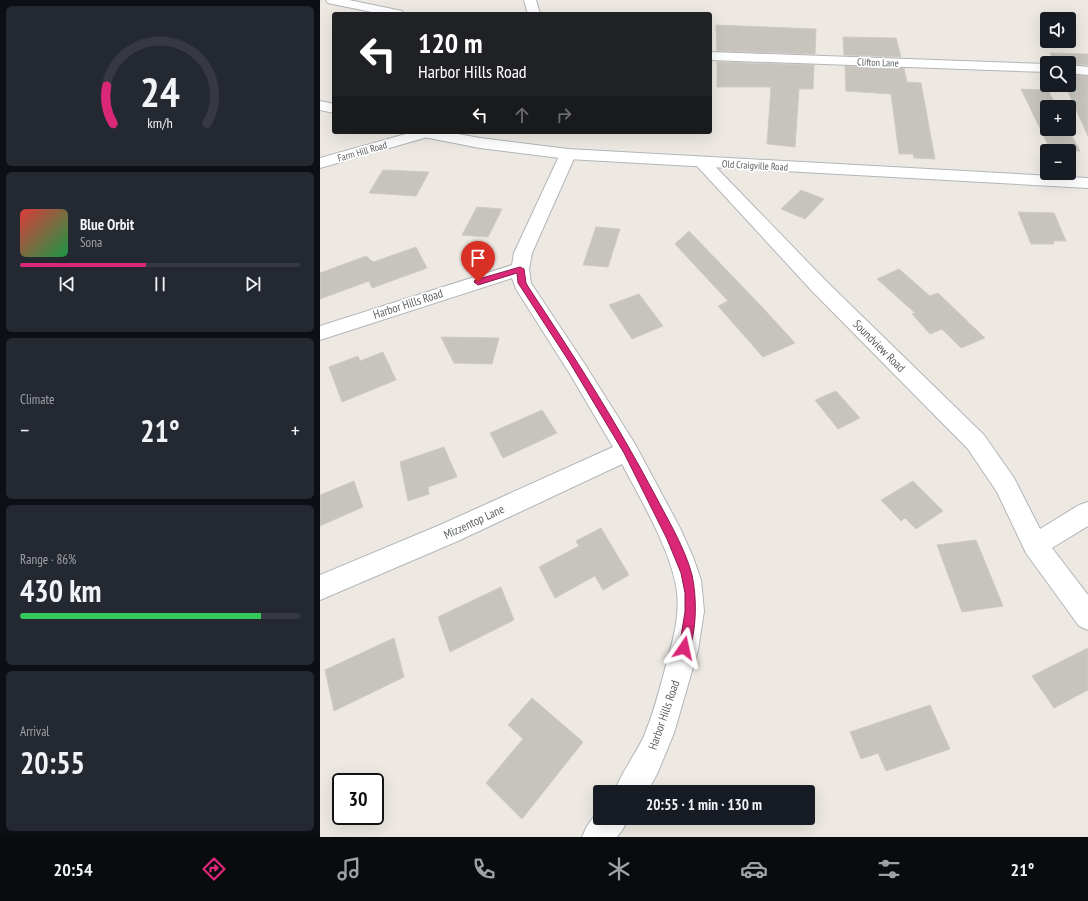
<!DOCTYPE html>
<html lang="en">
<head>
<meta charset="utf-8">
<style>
  body { margin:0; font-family:"PT Sans Narrow",sans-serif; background:#242831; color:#f1f3f6; height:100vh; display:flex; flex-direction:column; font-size:15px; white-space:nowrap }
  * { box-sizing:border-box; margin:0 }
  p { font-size:13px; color:#9ea1a6 }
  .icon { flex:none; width:22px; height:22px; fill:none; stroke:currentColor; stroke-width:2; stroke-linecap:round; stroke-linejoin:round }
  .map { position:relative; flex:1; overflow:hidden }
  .sheet { display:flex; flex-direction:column; gap:6px; padding:6px; background:#0d0f14; width:320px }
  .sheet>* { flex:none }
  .guide { position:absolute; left:12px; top:12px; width:380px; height:122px; border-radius:4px; box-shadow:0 4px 16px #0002; background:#202124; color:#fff; overflow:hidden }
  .controls { position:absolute; left:720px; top:12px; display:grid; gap:8px }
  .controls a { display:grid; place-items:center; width:36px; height:36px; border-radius:4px; background:#171b24; box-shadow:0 4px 16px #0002; font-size:20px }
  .speed { position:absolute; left:12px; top:773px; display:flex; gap:8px; font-size:20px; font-weight:700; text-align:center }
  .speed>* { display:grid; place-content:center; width:52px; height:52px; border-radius:50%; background:#171b24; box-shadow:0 4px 16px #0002; line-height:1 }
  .speed .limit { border:2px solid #111; border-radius:6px; background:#fff; color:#111 }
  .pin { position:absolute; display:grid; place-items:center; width:34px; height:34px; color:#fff; margin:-41px -17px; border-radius:50% 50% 50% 0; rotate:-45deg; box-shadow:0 0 4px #0007 }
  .pin .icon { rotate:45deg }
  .me { position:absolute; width:44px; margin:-22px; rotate:11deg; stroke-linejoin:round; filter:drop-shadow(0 0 3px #0008) }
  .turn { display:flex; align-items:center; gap:14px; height:84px; padding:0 20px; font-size:18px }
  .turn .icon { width:52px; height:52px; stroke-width:2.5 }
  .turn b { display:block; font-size:28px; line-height:34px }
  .lanes { display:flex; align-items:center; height:38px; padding:0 20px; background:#0003; justify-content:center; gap:20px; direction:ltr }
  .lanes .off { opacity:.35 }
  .big { font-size:30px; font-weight:700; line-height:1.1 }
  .sheet .tile { flex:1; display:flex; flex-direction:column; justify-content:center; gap:6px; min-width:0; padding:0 14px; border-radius:6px; background:#242831 }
  .sheet .dial { align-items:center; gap:0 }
  .dial svg { height:104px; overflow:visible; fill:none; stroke:#363941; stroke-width:7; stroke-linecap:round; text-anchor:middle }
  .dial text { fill:#f1f3f6; stroke:none }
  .song { display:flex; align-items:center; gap:12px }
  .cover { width:48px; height:48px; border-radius:6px; background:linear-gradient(135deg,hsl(0 70% 55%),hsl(140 70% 35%)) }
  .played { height:4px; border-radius:2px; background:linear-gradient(90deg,#db2777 45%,#363941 45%) }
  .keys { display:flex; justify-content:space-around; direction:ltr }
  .heat { display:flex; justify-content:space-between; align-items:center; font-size:22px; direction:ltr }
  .charge { height:6px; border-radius:3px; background:linear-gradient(90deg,#34c759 86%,#363941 0) }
  .trip { position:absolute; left:273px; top:785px; width:222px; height:40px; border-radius:4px; background:#171b24; box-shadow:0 4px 16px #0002; font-weight:700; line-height:40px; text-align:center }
  .tabs { display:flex; height:64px; justify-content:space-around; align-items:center; background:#090b0e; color:#9ea1a6 }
  .tabs .icon { width:28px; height:28px }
  .tabs .on { color:#db2777 }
  .tabs b { font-size:18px; color:#f1f3f6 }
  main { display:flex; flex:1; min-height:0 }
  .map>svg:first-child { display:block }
</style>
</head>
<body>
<main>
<section class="sheet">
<div class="tile dial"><svg viewBox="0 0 100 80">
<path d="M14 69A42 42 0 1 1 86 69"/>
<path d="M14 69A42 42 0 0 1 9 40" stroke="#db2777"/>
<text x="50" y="56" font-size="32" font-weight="700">24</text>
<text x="50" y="72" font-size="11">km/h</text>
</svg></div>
<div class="tile">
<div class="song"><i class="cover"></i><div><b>Blue Orbit</b><p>Sona</p></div></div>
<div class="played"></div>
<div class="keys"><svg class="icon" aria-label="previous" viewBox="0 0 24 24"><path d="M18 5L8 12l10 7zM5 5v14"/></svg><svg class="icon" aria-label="pause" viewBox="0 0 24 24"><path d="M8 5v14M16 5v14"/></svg><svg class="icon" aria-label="next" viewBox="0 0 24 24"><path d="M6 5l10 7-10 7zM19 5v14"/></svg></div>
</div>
<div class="tile"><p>Climate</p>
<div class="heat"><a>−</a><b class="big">21°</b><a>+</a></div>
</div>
<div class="tile"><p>Range · 86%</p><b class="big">430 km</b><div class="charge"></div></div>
<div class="tile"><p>Arrival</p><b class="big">20:55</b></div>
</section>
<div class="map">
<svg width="768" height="837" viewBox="0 0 768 837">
  <rect width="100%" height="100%" fill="#ede9e2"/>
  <!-- building -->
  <path fill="#c7c4be" stroke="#d1cac0" d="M396,25L496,29L495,54L397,51Z
    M523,37L576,38L581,57L524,55Z
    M730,53L768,54V65L735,63Z
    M397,62L494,65L493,89H479L475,147L447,144L451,87H397Z
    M525,66L584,68L587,82L601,83L615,159L594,158L593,154H579L571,94L526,91Z
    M749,75L768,76V136L745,85H749Z
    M701,89L728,90L737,107H727V129H748L760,151H731Z
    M63,170L109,172L96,196L49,193Z
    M481,190L504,199L485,219L461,209Z
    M157,207L182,209L168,237L142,235Z
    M698,212L734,213L746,241H733L734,244H711Z
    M276,227L300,229L288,267L263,265Z
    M369,231L443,308L475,343L443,357L398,306L408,301L355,244Z
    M96,247L107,268L52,288L49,281L0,299V273L46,256L53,262Z
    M579,269L610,296L618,293L665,338L641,348L622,329L610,334L592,314L595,313L557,279Z
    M319,294L343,326L312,339L289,305Z
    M121,337L179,338L172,364L134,363Z
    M63,352L76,380L22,402L9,367L38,356L40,361Z
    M516,391L540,418L518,429L495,400Z
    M222,410L237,433L183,458L170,433Z
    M124,447L137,477L108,487L109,494L88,501L80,462Z
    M34,481L43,507L0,526V495Z
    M593,481L623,511L596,529L585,518L581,521L561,500Z
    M281,528L309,575L283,590L275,576L235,598L219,567L259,546L256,541Z
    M656,540L683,606L642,612L617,545Z
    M181,587L194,620L130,652L118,617Z
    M74,638L84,677L14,711L5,670Z
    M768,648V690L734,708L712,676Z
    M212,698L263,742L202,819L166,783L203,739L188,725Z
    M610,705L630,749L566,771L558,753L541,759L530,732Z"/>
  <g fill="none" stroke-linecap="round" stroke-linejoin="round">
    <!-- street casing -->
    <g stroke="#b3b5b9" stroke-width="2">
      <path id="street" d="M6,0H29L82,11L84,14H61L8,3Z
        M204,0H216L220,14H208Z
        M390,52L727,64V72L390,60Z
        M749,65L768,67V75L749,73Z
        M93,132L114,133L111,136L0,168V158Z
        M248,149L254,151L256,154L212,253L209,269L211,283L264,363L315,444L360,528L373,557L381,580L384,611L378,650L354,733L337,774L327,792H294C302,772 315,755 324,736C333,714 339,692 345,669C352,644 360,618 357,592C352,552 321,500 302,464L138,541L0,600V575L120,525L293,447L250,374L196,289L192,278L0,340V326L192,265L194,253L240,154L242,151Z
        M382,157L388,159L506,281L664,435L694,478L720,529L759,505L768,502V526L732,548L768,595V630L759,626L706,553L677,492L648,449L492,291L376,165L374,162L376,159Z
        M280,808V818H308L303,829L297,837H262L267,826Z"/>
    </g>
    <!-- secondary casing -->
    <g stroke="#b1b6b9" stroke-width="2">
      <path id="secondary" d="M0,101L14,104V113L0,110Z
        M96,132H127L160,138L248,149L768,178V188L248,159L160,148L104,137L99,135Z"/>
    </g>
    <!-- street -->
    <use href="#street" fill="#fff" fill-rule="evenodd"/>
    <!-- secondary -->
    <use href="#secondary" fill="#fff" fill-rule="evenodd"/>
  </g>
  <!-- route -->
  <path fill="#db2777" stroke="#8e194d" d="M200,267L204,269L206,283L209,288C254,356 297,423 335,495C348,520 365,548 372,575C377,598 377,631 368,653L364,654L360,653L359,648L365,612V593L361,573L347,539L304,453L250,363L202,289L198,283L197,273L158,285L154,282L155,280Z"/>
  <g text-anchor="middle" stroke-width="3.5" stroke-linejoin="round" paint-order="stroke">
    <!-- far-street labels -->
    <g font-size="10" fill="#5a5f62" stroke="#fff">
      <text transform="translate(558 62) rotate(2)" y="4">Clifton Lane</text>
      <text transform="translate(42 151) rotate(-16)" y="4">Farm Hill Road</text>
      <text transform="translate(435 165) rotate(3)" y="4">Old Craigville Road</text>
    </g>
    <!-- street labels -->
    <g font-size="12" fill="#5a5f62" stroke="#fff">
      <text transform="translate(88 304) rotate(-18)" y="4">Harbor Hills Road</text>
      <text transform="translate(559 346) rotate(45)" y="4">Soundview Road</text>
      <text transform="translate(154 522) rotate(-25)" y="4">Mizzentop Lane</text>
      <text transform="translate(344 715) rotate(-71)" y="4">Harbor Hills Road</text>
    </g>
  </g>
</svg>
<div class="controls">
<a><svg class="icon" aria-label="sound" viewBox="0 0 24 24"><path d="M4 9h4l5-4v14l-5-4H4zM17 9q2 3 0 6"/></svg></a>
<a><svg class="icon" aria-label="search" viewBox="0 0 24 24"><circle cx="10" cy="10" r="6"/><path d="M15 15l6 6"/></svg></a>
<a>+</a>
<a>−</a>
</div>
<div class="speed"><div class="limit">30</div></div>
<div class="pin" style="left:158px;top:282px;background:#d93025"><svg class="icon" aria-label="arrive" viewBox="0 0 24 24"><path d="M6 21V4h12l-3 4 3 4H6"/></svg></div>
<svg class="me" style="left:364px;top:648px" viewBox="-20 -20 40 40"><path d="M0-17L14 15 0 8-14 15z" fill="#db2777" stroke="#fff" stroke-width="4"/></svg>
<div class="trip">20:55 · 1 min · 130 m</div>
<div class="guide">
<div class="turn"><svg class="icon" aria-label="left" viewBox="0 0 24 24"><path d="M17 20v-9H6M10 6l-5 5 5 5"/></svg><div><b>120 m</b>Harbor Hills Road</div></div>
<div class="lanes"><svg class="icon" aria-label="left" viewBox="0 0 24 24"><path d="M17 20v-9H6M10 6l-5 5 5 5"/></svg><svg class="icon off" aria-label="ahead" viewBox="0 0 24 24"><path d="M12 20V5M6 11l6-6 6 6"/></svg><svg class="icon off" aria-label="right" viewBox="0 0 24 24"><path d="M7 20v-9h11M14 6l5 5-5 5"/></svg></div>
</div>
</div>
</main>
<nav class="tabs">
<b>20:54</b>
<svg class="icon on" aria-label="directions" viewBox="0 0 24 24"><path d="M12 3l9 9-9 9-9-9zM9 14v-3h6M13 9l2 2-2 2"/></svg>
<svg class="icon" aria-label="music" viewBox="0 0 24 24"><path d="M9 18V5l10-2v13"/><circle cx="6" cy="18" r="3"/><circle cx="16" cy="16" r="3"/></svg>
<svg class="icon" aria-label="phone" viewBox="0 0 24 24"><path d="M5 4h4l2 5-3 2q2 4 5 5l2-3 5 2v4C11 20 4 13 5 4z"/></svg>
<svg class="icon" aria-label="climate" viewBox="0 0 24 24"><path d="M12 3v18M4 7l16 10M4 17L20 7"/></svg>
<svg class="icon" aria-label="car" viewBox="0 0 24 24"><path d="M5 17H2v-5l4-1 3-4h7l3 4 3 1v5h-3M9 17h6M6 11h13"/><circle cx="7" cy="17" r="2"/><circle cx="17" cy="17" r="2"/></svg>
<svg class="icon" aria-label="filters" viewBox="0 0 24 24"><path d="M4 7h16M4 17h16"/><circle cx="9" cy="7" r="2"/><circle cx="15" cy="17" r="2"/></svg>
<b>21°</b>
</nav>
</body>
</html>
